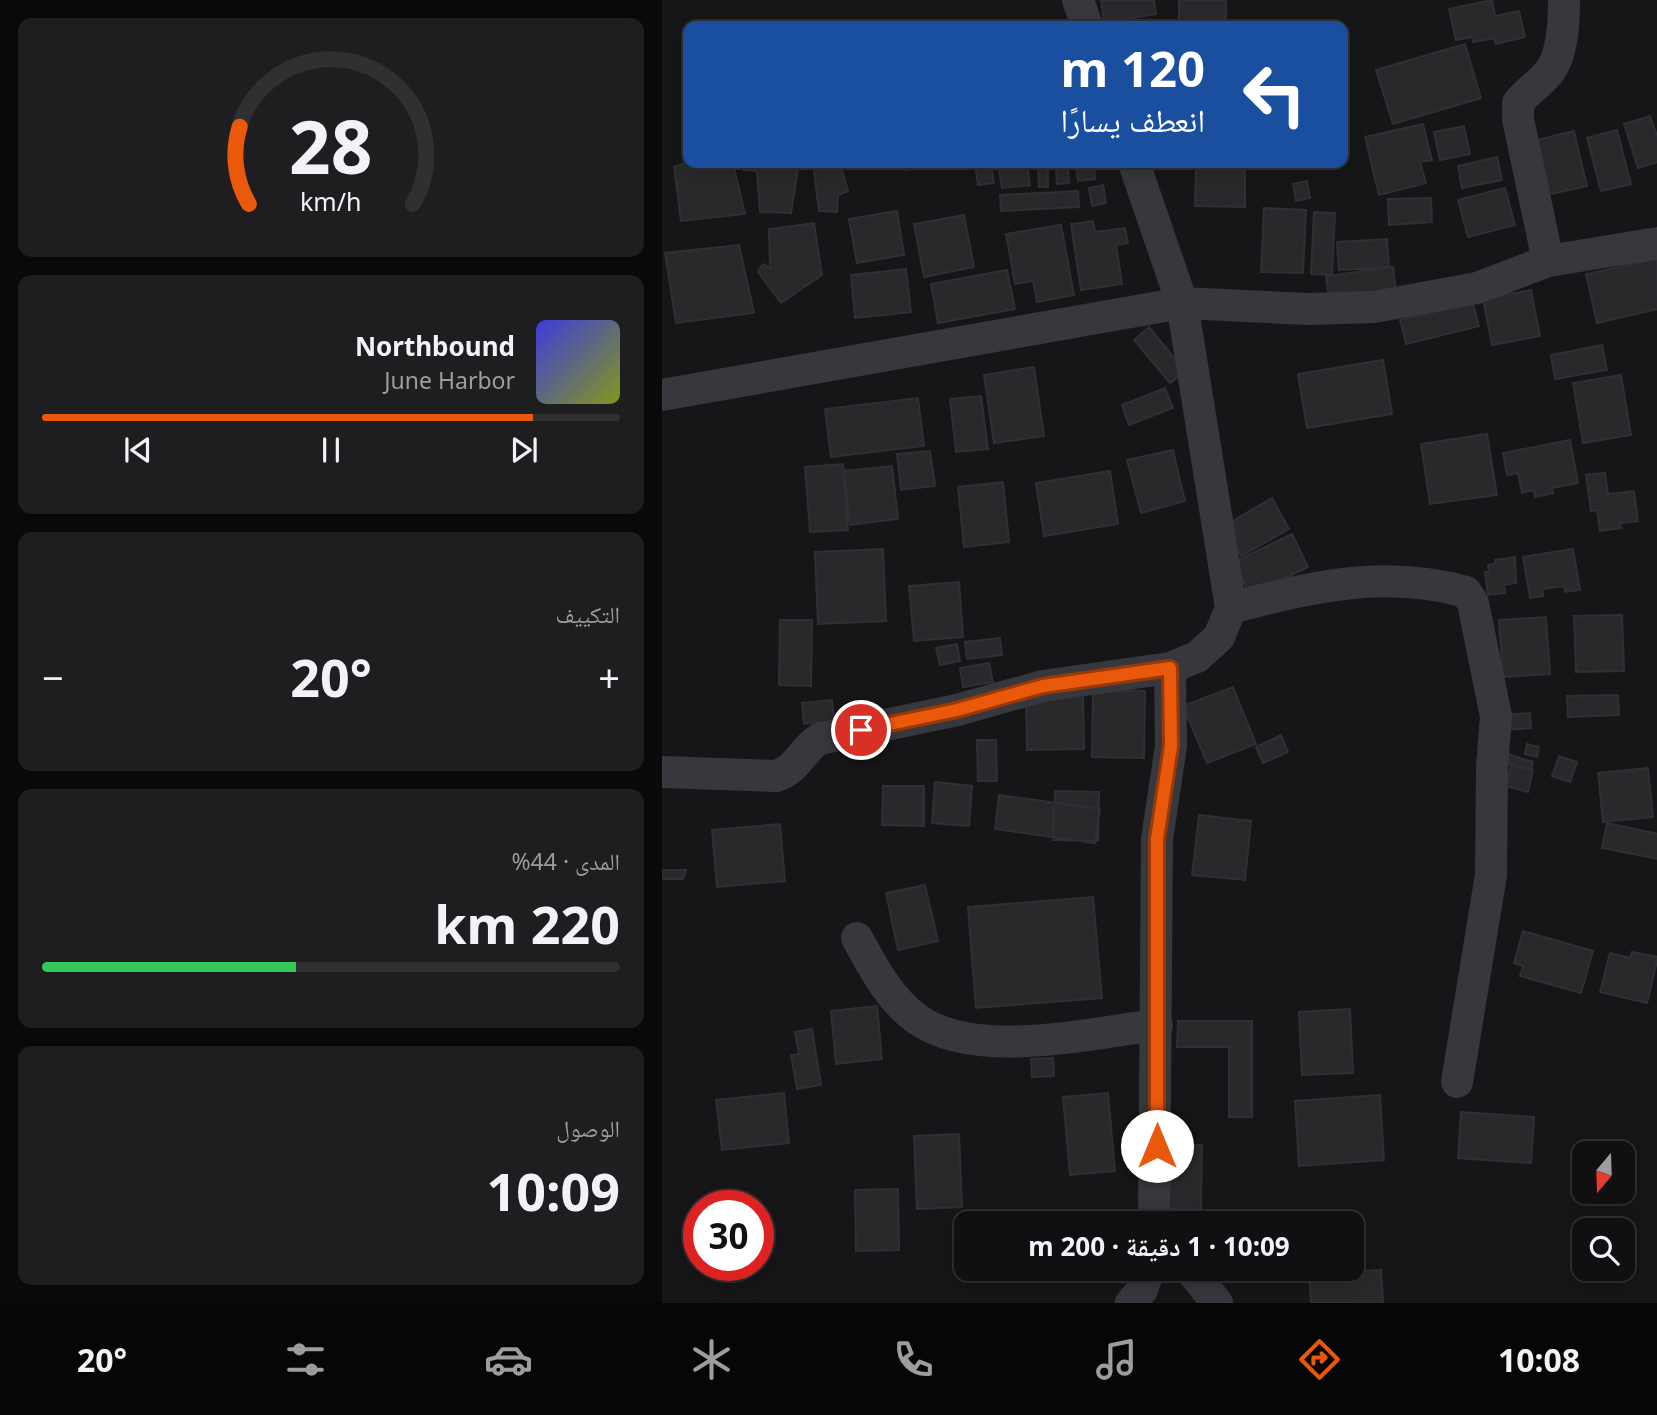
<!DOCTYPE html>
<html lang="ar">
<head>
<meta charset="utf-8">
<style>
  body { margin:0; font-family:"Noto Sans","Noto Naskh Arabic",sans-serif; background:#1e1e20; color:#f1f3f6; direction:rtl; height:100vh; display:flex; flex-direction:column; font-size:26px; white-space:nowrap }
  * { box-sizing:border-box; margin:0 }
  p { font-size:23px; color:#9c9d9f }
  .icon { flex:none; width:38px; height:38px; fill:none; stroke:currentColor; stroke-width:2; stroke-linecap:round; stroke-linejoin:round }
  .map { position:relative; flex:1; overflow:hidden; direction:ltr }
  .sheet { display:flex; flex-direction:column; gap:18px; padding:18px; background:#09090a; width:662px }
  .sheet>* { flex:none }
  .hud { position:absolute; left:21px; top:21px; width:665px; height:147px; border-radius:14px; box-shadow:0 4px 18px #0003,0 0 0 2px #303032; direction:rtl; background:#1a4fa0; color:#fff; overflow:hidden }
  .needle { width:46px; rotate:199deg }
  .controls { position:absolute; left:910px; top:1141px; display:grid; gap:14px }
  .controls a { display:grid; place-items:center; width:63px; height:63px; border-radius:14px; background:#101012; box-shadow:0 4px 18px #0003,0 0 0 2px #303032; font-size:35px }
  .speed { position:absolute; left:21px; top:1190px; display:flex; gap:14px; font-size:35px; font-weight:700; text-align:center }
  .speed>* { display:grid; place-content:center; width:91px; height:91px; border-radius:50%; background:#101012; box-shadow:0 4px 18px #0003,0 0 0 2px #303032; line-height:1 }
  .speed .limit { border:10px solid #d22; background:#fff; color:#111 }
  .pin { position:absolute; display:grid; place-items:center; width:60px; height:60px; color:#fff; margin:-30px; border:4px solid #fff; border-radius:50%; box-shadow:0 2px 7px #0007 }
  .me { position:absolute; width:77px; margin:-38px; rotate:0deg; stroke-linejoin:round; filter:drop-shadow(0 0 5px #0008) }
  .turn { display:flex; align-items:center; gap:24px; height:147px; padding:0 28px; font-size:32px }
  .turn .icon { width:91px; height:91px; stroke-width:2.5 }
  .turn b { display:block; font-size:49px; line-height:60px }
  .big { font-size:52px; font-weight:700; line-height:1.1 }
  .sheet .widget { flex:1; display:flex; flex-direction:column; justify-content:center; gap:10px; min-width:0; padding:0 24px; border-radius:14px; background:#1e1e20 }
  .sheet .dial { align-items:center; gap:0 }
  .dial svg { height:182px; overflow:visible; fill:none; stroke:#303032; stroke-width:7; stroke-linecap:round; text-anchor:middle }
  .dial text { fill:#f1f3f6; stroke:none }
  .song { display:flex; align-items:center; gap:21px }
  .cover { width:84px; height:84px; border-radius:10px; background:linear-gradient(135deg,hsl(240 70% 55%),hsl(70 70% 35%)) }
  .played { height:7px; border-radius:4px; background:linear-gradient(90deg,#ea580c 85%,#303032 85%) }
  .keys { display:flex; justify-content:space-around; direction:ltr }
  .heat { display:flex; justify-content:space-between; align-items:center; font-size:38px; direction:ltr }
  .charge { height:10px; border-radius:5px; background:linear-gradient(90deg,#34c759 44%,#303032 0) }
  .trip { position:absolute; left:292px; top:1211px; width:410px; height:70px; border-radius:14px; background:#101012; box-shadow:0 4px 18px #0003,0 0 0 2px #303032; font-weight:700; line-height:70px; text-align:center; direction:rtl }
  .tab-bar { display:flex; height:112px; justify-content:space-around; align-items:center; background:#060607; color:#9c9d9f }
  .tab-bar .icon { width:49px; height:49px }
  .tab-bar .on { color:#ea580c }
  .tab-bar b { font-size:32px; color:#f1f3f6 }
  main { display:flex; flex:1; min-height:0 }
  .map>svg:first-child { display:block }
</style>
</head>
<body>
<main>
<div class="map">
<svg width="996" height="1303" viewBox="0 0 996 1303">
  <rect width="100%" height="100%" fill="#161618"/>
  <!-- building -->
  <path fill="#29292c" stroke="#303034" stroke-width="2" d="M439,0H492L494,14L442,23Z
    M517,0H564V22H517Z
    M830,0L833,16L857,11L863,37L834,44L832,38L811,42L810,37L794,40L787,9Z
    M513,20L514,26H484Z
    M803,44L819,98L731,124L714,70Z
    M988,116L996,138V162L976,168L962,124Z
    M761,124L770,160L758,162L764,183L717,195L703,137Z
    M802,126L808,154L778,160L772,132Z
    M955,130L969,184L939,191L925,138Z
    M912,131L925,186L884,195L871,141Z
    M835,157L840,180L800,188L796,166Z
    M26,162L71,163L83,214L19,221L12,167Z
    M79,163H137L129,213L98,212L95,171L81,170Z
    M151,163H178L186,191L176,195L175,212L157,211Z
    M241,163H298V164L242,170Z
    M304,163H329L332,183L316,185L313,164Z
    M336,163H365L368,185L340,188Z
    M414,163H432L433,179L416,181Z
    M534,163H583V207L533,206Z
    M406,167L407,183L395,184L394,168Z
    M376,168H386V187H377Z
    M645,181L648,198L634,201L631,184Z
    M441,185L444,203L430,206L427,188Z
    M843,188L853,225L806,237L796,200Z
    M416,191L417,207L339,211L338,195Z
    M769,198L770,222L727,225L726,199Z
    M602,208L644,210L641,273L599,272Z
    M235,211L242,255L195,263L187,219Z
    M652,212L673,213L670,275L649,274Z
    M302,215L312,267L262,277L252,224Z
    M431,221L433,232L463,228L466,243L454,245L460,284L419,290L409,224Z
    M152,223L160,275L119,303L96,272L101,264L108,268L107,229Z
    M399,225L412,295L375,302L371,281L353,284L344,234Z
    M725,239L727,267L677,270L675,242Z
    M77,245L92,313L14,323L3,253Z
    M995,259L996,309L935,323L924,274Z
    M731,267L734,290L667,299L664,276Z
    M244,269L249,312L193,318L189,275Z
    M345,270L353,309L276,323L269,284Z
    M869,290L878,336L830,345L821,299Z
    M811,303L817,326L744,344L738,320Z
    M487,327L523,371L508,383L472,340Z
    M940,345L945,370L893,379L889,355Z
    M721,360L730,414L645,428L636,374Z
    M372,367L382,436L332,443L322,375Z
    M959,375L969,435L921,443L911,383Z
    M503,388L511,408L467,425L460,405Z
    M319,396L326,449L294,452L288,399Z
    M256,398L262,446L169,457L163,409Z
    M825,434L835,495L768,504L759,444Z
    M908,440L916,483L890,488L891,493L873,497L872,490L860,493L856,473L845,475L841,453Z
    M511,450L523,501L479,513L465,460Z
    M268,451L273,486L239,490L235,454Z
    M181,464L186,530L148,532L143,467Z
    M230,466L236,519L188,525L182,471Z
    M448,471L456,524L382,536L374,483Z
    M943,473L946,494L972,491L976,521L958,523L959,528L938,531L935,510L929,511L924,475Z
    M341,482L347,542L302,547L296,487Z
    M610,498L627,529L579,556L562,526Z
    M630,534L646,567L588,595L572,562Z
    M221,549L224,621L156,624L153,552Z
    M911,549L918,590L903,592L902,586L880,589L881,596L868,598L861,557Z
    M853,557L854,583L842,585L843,593L826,595L823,572H827L826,565L834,564L833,560Z
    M297,582L301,637L252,641L247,586Z
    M960,615L962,671L914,672L912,616Z
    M884,617L888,674L841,677L837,620Z
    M118,620H150L149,686L117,685Z
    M338,638L340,655L305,659L303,642Z
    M295,644L298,661L278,665L274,648Z
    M327,663L331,682L301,687L298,668Z
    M571,687L594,744L545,763L521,706Z
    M431,690L483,691L482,758L430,757Z
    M421,692L422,749L365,750L364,693Z
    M956,695L957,715L906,717L905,696Z
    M170,700L172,721L142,724L140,703Z
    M868,713L869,728L844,730L842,715Z
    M619,735L626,752L601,763L594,747Z
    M315,740H334L335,781H316Z
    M865,744L877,747L875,757L863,754Z
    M842,753L871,762L869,770L839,762Z
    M897,756L915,762L908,782L890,776Z
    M849,765L871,770L866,792L844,786Z
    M986,768L991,817L941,822L936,773Z
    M273,782L310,786L307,826L270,823Z
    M221,786H262V826L220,825Z
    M393,791L437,792L436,841L391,840Z
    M337,795L438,809L433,843L333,829Z
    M537,815L589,821L583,880L530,875Z
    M945,823L996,834V859L940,848Z
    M118,824L123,881L55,887L50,830Z
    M0,870H24L21,879H0Z
    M263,885L276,941L236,950L224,893Z
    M431,897L440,998L314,1008L306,907Z
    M861,931L931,951L919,993L858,976L861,966L852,963Z
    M970,952L996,957L985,1003L938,992L948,953L968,958Z
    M215,1006L220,1059L174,1064L169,1011Z
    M688,1009L691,1073L640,1075L637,1012Z
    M516,1021H590V1117H567V1047H515Z
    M150,1029L159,1085L135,1089L129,1055L137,1054L133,1032Z
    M391,1058L392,1076L370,1077L369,1059Z
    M122,1093L127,1143L60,1150L54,1100Z
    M446,1093L453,1171L408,1175L401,1097Z
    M718,1095L722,1160L637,1166L633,1101Z
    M799,1112L872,1117L869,1163L796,1158Z
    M297,1134L300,1207L255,1209L252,1136Z
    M500,1145H540L539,1209L499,1208Z
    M236,1189L237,1250L194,1251L193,1190Z
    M663,1210L665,1223H586Z
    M388,1217H439V1223H388Z
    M719,1270L721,1303H649L647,1274Z"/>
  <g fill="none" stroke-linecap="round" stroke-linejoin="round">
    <!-- minor -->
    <path stroke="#37383d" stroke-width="32" d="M416,0L425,26
      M886,261L856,119V103C865,91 879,83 888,71C901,53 902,21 902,0
      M0,395L520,303L647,309L712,307L815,288L886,261L996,243
      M569,608C649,587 721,569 804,592L811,603L834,716L830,767L829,875L795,1082
      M0,772L114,776C135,770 139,751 157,739L295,710L381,686L508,668L535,657L557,637L569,608L520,303L472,163
      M195,938C211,967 227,999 255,1019C314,1061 427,1033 495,1025
      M492,1223L495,839L509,746L508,668
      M528,1269L555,1303
      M469,1303L480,1290L487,1269"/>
  </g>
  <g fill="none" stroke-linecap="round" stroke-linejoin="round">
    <!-- route casing -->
    <g stroke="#983908" stroke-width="18">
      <path id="route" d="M199,730L295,710L381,686L508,668L509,746L495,839V1146"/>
    </g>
    <!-- route -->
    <use href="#route" stroke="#ea580c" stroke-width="12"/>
  </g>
</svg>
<div class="controls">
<a><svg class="needle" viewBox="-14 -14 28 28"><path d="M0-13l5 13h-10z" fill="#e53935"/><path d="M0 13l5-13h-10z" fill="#9c9d9f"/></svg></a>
<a><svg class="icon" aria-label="search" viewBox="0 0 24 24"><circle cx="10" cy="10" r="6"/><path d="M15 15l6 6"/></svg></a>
</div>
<div class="speed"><div class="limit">30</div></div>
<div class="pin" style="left:199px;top:730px;background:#d93025"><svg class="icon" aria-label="arrive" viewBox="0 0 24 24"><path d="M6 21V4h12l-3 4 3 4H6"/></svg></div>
<svg class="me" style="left:495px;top:1146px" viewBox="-20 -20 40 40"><circle r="19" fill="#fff"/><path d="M0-13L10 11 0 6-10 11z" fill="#ea580c"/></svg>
<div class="trip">10:09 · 1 دقيقة · 200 m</div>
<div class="hud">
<div class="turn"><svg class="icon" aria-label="left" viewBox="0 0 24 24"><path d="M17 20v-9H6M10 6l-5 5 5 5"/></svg><div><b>120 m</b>انعطف يسارًا</div></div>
</div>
</div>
<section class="sheet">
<div class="widget dial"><svg viewBox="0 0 100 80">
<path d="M14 69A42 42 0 1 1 86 69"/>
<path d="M14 69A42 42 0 0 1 10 35" stroke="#ea580c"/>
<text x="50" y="56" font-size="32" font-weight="700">28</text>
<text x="50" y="72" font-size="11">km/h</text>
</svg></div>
<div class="widget">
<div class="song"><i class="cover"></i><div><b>Northbound</b><p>June Harbor</p></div></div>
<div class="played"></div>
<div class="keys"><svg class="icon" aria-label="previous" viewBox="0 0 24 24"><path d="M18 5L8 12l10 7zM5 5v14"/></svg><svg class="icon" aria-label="pause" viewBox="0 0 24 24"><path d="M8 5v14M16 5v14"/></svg><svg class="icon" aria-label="next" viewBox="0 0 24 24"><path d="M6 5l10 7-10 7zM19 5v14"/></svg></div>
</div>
<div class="widget"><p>التكييف</p>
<div class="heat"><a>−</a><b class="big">20°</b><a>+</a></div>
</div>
<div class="widget"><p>المدى · 44%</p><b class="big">220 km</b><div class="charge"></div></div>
<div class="widget"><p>الوصول</p><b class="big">10:09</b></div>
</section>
</main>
<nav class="tab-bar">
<b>10:08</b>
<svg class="icon on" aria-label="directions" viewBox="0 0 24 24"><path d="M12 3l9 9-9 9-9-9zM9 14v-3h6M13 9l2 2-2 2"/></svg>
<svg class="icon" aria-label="music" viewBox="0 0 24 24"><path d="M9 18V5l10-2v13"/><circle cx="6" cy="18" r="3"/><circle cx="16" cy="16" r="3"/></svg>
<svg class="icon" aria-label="phone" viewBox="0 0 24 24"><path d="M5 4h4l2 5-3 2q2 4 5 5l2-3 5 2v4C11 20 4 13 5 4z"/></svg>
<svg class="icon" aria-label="climate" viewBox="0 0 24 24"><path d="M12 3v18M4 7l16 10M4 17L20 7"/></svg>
<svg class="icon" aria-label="car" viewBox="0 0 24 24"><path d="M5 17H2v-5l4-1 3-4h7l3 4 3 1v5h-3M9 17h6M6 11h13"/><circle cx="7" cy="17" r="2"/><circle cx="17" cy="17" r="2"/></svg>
<svg class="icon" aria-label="filters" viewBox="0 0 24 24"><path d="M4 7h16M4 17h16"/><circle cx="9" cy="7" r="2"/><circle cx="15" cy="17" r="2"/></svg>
<b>20°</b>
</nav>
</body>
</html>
